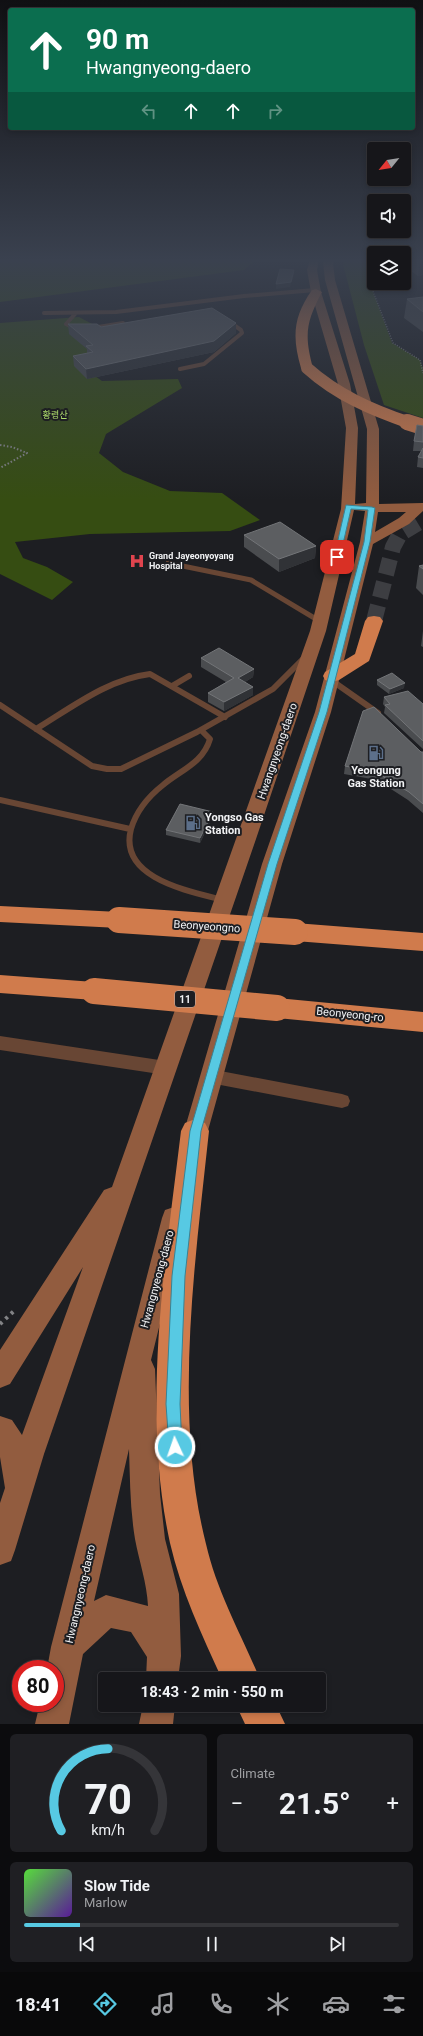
<!DOCTYPE html>
<html lang="en">
<head>
<meta charset="utf-8">
<style>
  body { margin:0; font-family:Roboto,"Noto Sans KR",sans-serif; background:#1f1f23; color:#f1f3f6; height:100vh; display:flex; flex-direction:column; font-size:15px; white-space:nowrap }
  * { box-sizing:border-box; margin:0 }
  p { font-size:13px; color:#9e9fa2 }
  .icon { flex:none; width:22px; height:22px; fill:none; stroke:currentColor; stroke-width:2; stroke-linecap:round; stroke-linejoin:round }
  .map { position:relative; height:1724px; overflow:hidden }
  .details { display:flex; flex-direction:column; gap:10px; padding:10px; background:#0c0c0e; flex:1 }
  .details>* { flex:none }
  .hud { position:absolute; left:8px; top:8px; width:407px; height:122px; border-radius:4px; box-shadow:0 2px 6px #0003,0 0 0 1px #353539; background:#0b6e4f; color:#fff; overflow:hidden }
  .needle { width:26px; rotate:240deg }
  .tools { position:absolute; left:367px; top:142px; display:grid; gap:8px }
  .tools a { display:grid; place-items:center; width:44px; height:44px; border-radius:4px; background:#16161a; box-shadow:0 2px 6px #0003,0 0 0 1px #353539; font-size:20px }
  .speed { position:absolute; left:12px; top:1660px; display:flex; gap:8px; font-size:20px; font-weight:700; text-align:center }
  .speed>* { display:grid; place-content:center; width:52px; height:52px; border-radius:50%; background:#16161a; box-shadow:0 2px 6px #0003,0 0 0 1px #353539; line-height:1 }
  .speed .limit { border:6px solid #d22; background:#fff; color:#111 }
  .pin { position:absolute; display:grid; place-items:center; width:34px; height:34px; color:#fff; margin:-17px; border-radius:8px; box-shadow:0 2px 6px #0006 }
  .me { position:absolute; width:44px; margin:-22px; rotate:357deg; stroke-linejoin:round; filter:drop-shadow(0 0 3px #0008) }
  .turn { display:flex; align-items:center; gap:14px; height:84px; padding:0 12px; font-size:18px }
  .turn .icon { width:52px; height:52px; stroke-width:2.5 }
  .turn b { display:block; font-size:28px; line-height:34px }
  .lanes { display:flex; align-items:center; height:38px; padding:0 12px; background:#0003; justify-content:center; gap:20px; direction:ltr }
  .lanes .off { opacity:.35 }
  .big { font-size:30px; font-weight:700; line-height:1.1 }
  .details .card { flex:1; display:flex; flex-direction:column; justify-content:center; gap:6px; min-width:0; padding:0 14px; border-radius:6px; background:#1f1f23 }
  .details .dial { align-items:center; gap:0 }
  .dial svg { height:104px; overflow:visible; fill:none; stroke:#353539; stroke-width:7; stroke-linecap:round; text-anchor:middle }
  .dial text { fill:#f1f3f6; stroke:none }
  .song { display:flex; align-items:center; gap:12px }
  .cover { width:48px; height:48px; border-radius:6px; background:linear-gradient(135deg,hsl(110 70% 55%),hsl(270 70% 35%)) }
  .played { height:4px; border-radius:2px; background:linear-gradient(90deg,#57c9e3 15%,#353539 15%) }
  .keys { display:flex; justify-content:space-around; direction:ltr }
  .heat { display:flex; justify-content:space-between; align-items:center; font-size:22px; direction:ltr }
  .details .tiles { flex:1; display:grid; gap:10px; grid-template-columns:1fr 1fr }
  .card:last-child { grid-column:span 2 }
  .trip { position:absolute; left:98px; top:1672px; width:228px; height:40px; border-radius:4px; background:#16161a; box-shadow:0 2px 6px #0003,0 0 0 1px #353539; font-weight:700; line-height:40px; text-align:center }
  .tabs { display:flex; height:64px; justify-content:space-around; align-items:center; background:#09090a; color:#9e9fa2 }
  .tabs .icon { width:28px; height:28px }
  .tabs .on { color:#57c9e3 }
  .tabs b { font-size:18px; color:#f1f3f6 }
  .map>svg:first-child { display:block }
</style>
</head>
<body>
<div class="map">
<svg width="423" height="1724" viewBox="0 0 423 1724">
  <rect width="100%" height="100%" fill="#1d1e22"/>
  <!-- green -->
  <path fill="#364d12" d="M0,259H257L244,270L0,302Z
    M346,259H374V268L369,281L392,343L420,360L423,368V418L384,405L364,345L343,264Z
    M79,317L96,326L88,371L102,381L178,379L182,388L106,434L99,453L123,472L170,491L222,493L260,520L230,531L90,534L15,542L23,558L47,567L73,582L52,600L0,574V323Z"/>
  <g fill="none" stroke-linecap="round" stroke-linejoin="round">
    <!-- highway-tunnel -->
    <path stroke="#3d3e42" stroke-width="16" stroke-dasharray="16 8" stroke-linecap="butt" d="M374,621L393,547L400,534L423,520"/>
    <!-- path-far2 -->
    <path stroke="#828386" stroke-width="1.5" stroke-dasharray="1 1.5" stroke-linecap="butt" d="M374,268L369,281L393,343L420,360L423,373"/>
    <!-- path-far1 -->
    <path stroke="#828386" stroke-width="2" stroke-dasharray="1.5 2" stroke-linecap="butt" d="M0,445L12,447L27,453L0,468"/>
    <!-- path -->
    <path stroke="#828386" stroke-width="4" stroke-dasharray="3 4.5" stroke-linecap="butt" d="M0,1324L14,1311"/>
    <!-- lane-far2 -->
    <path stroke="#684634" stroke-width="4" d="M44,313L116,312L244,296L315,290
      M76,313L66,324L76,329
      M92,328L123,323
      M180,369L204,364L242,333L241,330L228,321"/>
    <!-- lane-far1 -->
    <path stroke="#684634" stroke-width="5" d="M168,563L251,580L321,622"/>
    <!-- lane -->
    <path stroke="#684634" stroke-width="6" d="M331,680L378,713
      M172,686L189,676
      M0,705L92,766L107,769H121L197,732L273,689L304,658
      M36,729C71,708 108,679 150,674L225,717
      M201,730L210,739C203,763 181,770 163,785C149,796 136,812 131,829C118,878 188,891 223,900
      M0,800L130,829"/>
    <!-- street -->
    <path fill="#684634" fill-rule="evenodd" d="M0,1036L166,1061L172,1063L174,1068L172,1073L166,1075L0,1050Z
      M210,1069L342,1094L348,1096L350,1101L348,1106L342,1108L210,1083L204,1081L202,1076L204,1071Z"/>
    <!-- secondary -->
    <path fill="#925c3f" fill-rule="evenodd" d="M310,259H319L317,270L321,292L350,384L358,428L355,504L366,503L367,429L325,280L323,262L326,259H336L333,263L335,280L379,429V504L423,503V511L409,524L373,544L331,712L282,864L204,1145L200,1152L192,1155L184,1152L180,1145L262,864L315,712L360,542L365,511L354,510L326,631L256,839L44,1454L15,1550L11,1561L0,1565V1503L5,1488L0,1457V1416L12,1420L22,1435L83,1267L10,1384L0,1388V1350L104,1190L112,1187L310,631L341,509L346,428L338,384L311,292L307,270ZM378,512H406L399,518L375,532Z
      M174,1207L183,1210L186,1218L151,1360L155,1369L160,1494L165,1539L179,1594L181,1656L178,1679H146L147,1657L131,1632L111,1628L83,1654L69,1724H35L40,1703H55V1669H47L51,1647L162,1218L165,1210ZM129,1449C130,1479 130,1509 135,1539C139,1561 147,1583 148,1606L106,1595L94,1601Z
      M143,1705H175L173,1724H139Z"/>
    <!-- highway -->
    <path fill="#d07b4c" fill-rule="evenodd" d="M316,289L322,292C306,322 304,335 313,368L307,372L301,368C292,337 293,317 312,290Z
      M374,616L380,617L383,621L369,661L339,680L332,682L325,680L323,676L325,672L355,654L365,621L368,617Z
      M0,906L119,912L127,914L131,920L127,926L119,928L0,922Z
      M295,923L423,933V951L295,941L287,938L283,932L287,926Z
      M0,975L94,982L103,984L106,991L103,998L94,1000L0,993Z
      M277,998L423,1012V1032L277,1018L268,1015L265,1008L268,1001Z
      M195,1119L205,1123L209,1131C195,1263 173,1414 206,1544C217,1592 241,1634 260,1679H222C202,1635 181,1591 170,1543C141,1410 165,1264 181,1131L185,1123Z
      M236,1705H276L285,1724H245Z"/>
    <!-- highway-bridge-far2 -->
    <path stroke="#d07b4c" stroke-width="12" d="M307,368C337,395 372,410 410,423"/>
    <!-- highway-bridge-far1 -->
    <path stroke="#d07b4c" stroke-width="16" d="M407,422L423,427"/>
    <!-- highway-bridge -->
    <path stroke="#d07b4c" stroke-width="26" d="M119,920L295,932
      M94,991L277,1008"/>
  </g>
  <!-- wall -->
  <path fill="#4a4c4f" d="M404,259H423V275L418,276L404,266Z
    M423,297V332L404,318L407,299Z
    M236,323V333L214,352L87,379L74,366L73,356L87,353V349L69,334L68,324L101,327Z
    M423,426V468L417,467L418,457L421,451H413L414,441Z
    M244,535L316,546L315,558L279,572L244,547Z
    M423,565V595L416,588L419,566Z
    M423,631V647L421,646Z
    M201,658L254,669L253,677L245,682L253,687V695L224,711L208,702V693L226,682L201,667Z
    M377,680L404,688L389,694L377,685Z
    M384,697L423,704V749L384,713L385,707L383,704Z
    M421,752H423V813L408,800L377,780L344,774L345,766Z
    M213,812V816L200,843L166,835V830Z"/>
  <!-- shaded-wall -->
  <path fill="#303236" d="M420,259H423V275L418,276Z
    M294,270V274L290,287L276,289V284Z
    M236,323V333L214,352L87,379L86,369Z
    M316,546L315,558L279,572V559Z
    M254,669L253,677L238,686V678Z
    M405,683L404,688L389,694L390,689Z
    M253,687V695L224,711V702Z
    M213,812V816L200,843V838Z"/>
  <!-- building -->
  <path fill="#5c5e61" stroke="#737578" d="M280,269L294,270L291,282L276,284Z
    M423,297V312L407,299Z
    M212,308L236,323L214,341L86,369L73,356L93,352L86,346L93,345L68,324H97L101,327Z
    M417,425L423,426V442L414,441Z
    M423,448V458L418,457Z
    M280,522L316,546L279,559L244,535Z
    M423,565V569L419,566Z
    M219,648L254,669L238,678L253,687L224,702L208,693L234,678L201,658Z
    M392,673L405,683L390,689L377,680Z
    M408,691L423,704V741L385,705L390,704L384,697Z
    M374,707L421,752H423V804L409,792L377,773L345,766L363,711Z
    M180,804L213,812L200,838L166,830Z"/>
  <!-- sky -->
  <linearGradient id="sky" x2="0" y2="1"><stop stop-color="#101013"/><stop offset="0.52" stop-color="#3a414f"/><stop offset="1" stop-color="#3a414f" stop-opacity="0"/></linearGradient>
  <rect width="423" height="500" fill="url(#sky)"/>
  <!-- route -->
  <path fill="#57c9e3" stroke="#398394" d="M346,505L372,507L375,508L370,542L327,712L277,864L201,1131L185,1276L180,1404L182,1447L180,1452L175,1454L171,1452L169,1447L166,1404L172,1276L190,1131L268,864L319,712L364,542L368,510L351,509L340,557L337,559L334,557Z"/>
  <!-- icons -->
  <defs>
    <g id="hospital-bare" transform="scale(1.2)"><path d="M-5-5h3v3.5h4V-5h3V5h-3V1.5h-4V5h-3Z" fill="#e0444e" stroke="#1d1e22" stroke-width="2.5" paint-order="stroke"/></g>
    <g id="fuel-bare" transform="scale(1.2)"><path d="M-5.5-6h7V0h2V4h1.3V-2.5L3-4.5l.8-.8L6-3V5H2.5V1h-1V6h-7ZM-4.2-4.7v3.2H.2V-4.7Z" fill="#5c6f8a" stroke="#1d1e22" stroke-width="2.5" paint-order="stroke"/></g>
  </defs>
  <g fill-rule="evenodd">
    <use href="#hospital-bare" x="137" y="561"/>
    <use href="#fuel-bare" x="376" y="753"/>
    <use href="#fuel-bare" x="193" y="823"/>
  </g>
  <g text-anchor="middle" stroke-width="4" stroke-linejoin="round" paint-order="stroke">
    <!-- far-park labels -->
    <g font-size="9" fill="#afde6c" stroke="#1d1e22">
      <text x="55" y="418">황령산</text>
    </g>
    <!-- far-poi labels -->
    <g font-size="9" font-weight="bold" fill="#f2f3f5" stroke="#1d1e22" text-anchor="start">
      <text x="149" y="559">Grand Jayeonyoyang<tspan x="149" dy="10">Hospital</tspan></text>
    </g>
    <!-- shield labels -->
    <rect fill="#1d1e22" stroke="#b2b3b6" stroke-width="1" x="175" y="991" width="20" height="16" rx="3"/>
    <g font-size="10" font-weight="bold" fill="#f2f3f5">
      <text x="185" y="1003">11</text>
    </g>
    <!-- street labels -->
    <g font-size="11" fill="#f2f3f5" stroke="#1d1e22">
      <text transform="translate(277 751) rotate(-71)" y="4">Hwangnyeong-daero</text>
      <text transform="translate(207 926) rotate(4)" y="4">Beonyeongno</text>
      <text transform="translate(350 1014) rotate(6)" y="4">Beonyeong-ro</text>
      <text transform="translate(157 1279) rotate(-75)" y="4">Hwangnyeong-daero</text>
      <text transform="translate(80 1594) rotate(-77)" y="4">Hwangnyeong-daero</text>
    </g>
    <!-- poi labels -->
    <g font-size="11" font-weight="bold" fill="#f2f3f5" stroke="#1d1e22">
      <text x="376" y="774">Yeongung<tspan x="376" dy="13">Gas Station</tspan></text>
      <text x="205" y="821" text-anchor="start">Yongso Gas<tspan x="205" dy="13">Station</tspan></text>
    </g>
  </g>
</svg>
<div class="tools">
<a><svg class="needle" viewBox="-14 -14 28 28"><path d="M0-13l5 13h-10z" fill="#e53935"/><path d="M0 13l5-13h-10z" fill="#9e9fa2"/></svg></a>
<a><svg class="icon" aria-label="sound" viewBox="0 0 24 24"><path d="M4 9h4l5-4v14l-5-4H4zM17 9q2 3 0 6"/></svg></a>
<a><svg class="icon" aria-label="layers" viewBox="0 0 24 24"><path d="M12 4l9 5-9 5-9-5zM3 14l9 5 9-5"/></svg></a>
</div>
<div class="speed"><div class="limit">80</div></div>
<div class="pin" style="left:337px;top:557px;background:#d93025"><svg class="icon" aria-label="arrive" viewBox="0 0 24 24"><path d="M6 21V4h12l-3 4 3 4H6"/></svg></div>
<svg class="me" style="left:175px;top:1447px" viewBox="-20 -20 40 40"><circle r="17" fill="#57c9e3" stroke="#fff" stroke-width="3"/><path d="M0-11L8 9 0 5-8 9z" fill="#fff"/></svg>
<div class="trip">18:43 · 2 min · 550 m</div>
<div class="hud">
<div class="turn"><svg class="icon" aria-label="ahead" viewBox="0 0 24 24"><path d="M12 20V5M6 11l6-6 6 6"/></svg><div><b>90 m</b>Hwangnyeong-daero</div></div>
<div class="lanes"><svg class="icon off" aria-label="left" viewBox="0 0 24 24"><path d="M17 20v-9H6M10 6l-5 5 5 5"/></svg><svg class="icon" aria-label="ahead" viewBox="0 0 24 24"><path d="M12 20V5M6 11l6-6 6 6"/></svg><svg class="icon" aria-label="ahead" viewBox="0 0 24 24"><path d="M12 20V5M6 11l6-6 6 6"/></svg><svg class="icon off" aria-label="right" viewBox="0 0 24 24"><path d="M7 20v-9h11M14 6l5 5-5 5"/></svg></div>
</div>
</div>
<section class="details">
<div class="tiles">
<div class="card dial"><svg viewBox="0 0 100 80">
<path d="M14 69A42 42 0 1 1 86 69"/>
<path d="M14 69A42 42 0 0 1 50 6" stroke="#57c9e3"/>
<text x="50" y="56" font-size="32" font-weight="700">70</text>
<text x="50" y="72" font-size="11">km/h</text>
</svg></div>
<div class="card"><p>Climate</p>
<div class="heat"><a>−</a><b class="big">21.5°</b><a>+</a></div>
</div>
<div class="card">
<div class="song"><i class="cover"></i><div><b>Slow Tide</b><p>Marlow</p></div></div>
<div class="played"></div>
<div class="keys"><svg class="icon" aria-label="previous" viewBox="0 0 24 24"><path d="M18 5L8 12l10 7zM5 5v14"/></svg><svg class="icon" aria-label="pause" viewBox="0 0 24 24"><path d="M8 5v14M16 5v14"/></svg><svg class="icon" aria-label="next" viewBox="0 0 24 24"><path d="M6 5l10 7-10 7zM19 5v14"/></svg></div>
</div>
</div>
</section>
<nav class="tabs">
<b>18:41</b>
<svg class="icon on" aria-label="directions" viewBox="0 0 24 24"><path d="M12 3l9 9-9 9-9-9zM9 14v-3h6M13 9l2 2-2 2"/></svg>
<svg class="icon" aria-label="music" viewBox="0 0 24 24"><path d="M9 18V5l10-2v13"/><circle cx="6" cy="18" r="3"/><circle cx="16" cy="16" r="3"/></svg>
<svg class="icon" aria-label="phone" viewBox="0 0 24 24"><path d="M5 4h4l2 5-3 2q2 4 5 5l2-3 5 2v4C11 20 4 13 5 4z"/></svg>
<svg class="icon" aria-label="climate" viewBox="0 0 24 24"><path d="M12 3v18M4 7l16 10M4 17L20 7"/></svg>
<svg class="icon" aria-label="car" viewBox="0 0 24 24"><path d="M5 17H2v-5l4-1 3-4h7l3 4 3 1v5h-3M9 17h6M6 11h13"/><circle cx="7" cy="17" r="2"/><circle cx="17" cy="17" r="2"/></svg>
<svg class="icon" aria-label="filters" viewBox="0 0 24 24"><path d="M4 7h16M4 17h16"/><circle cx="9" cy="7" r="2"/><circle cx="15" cy="17" r="2"/></svg>
</nav>
</body>
</html>
